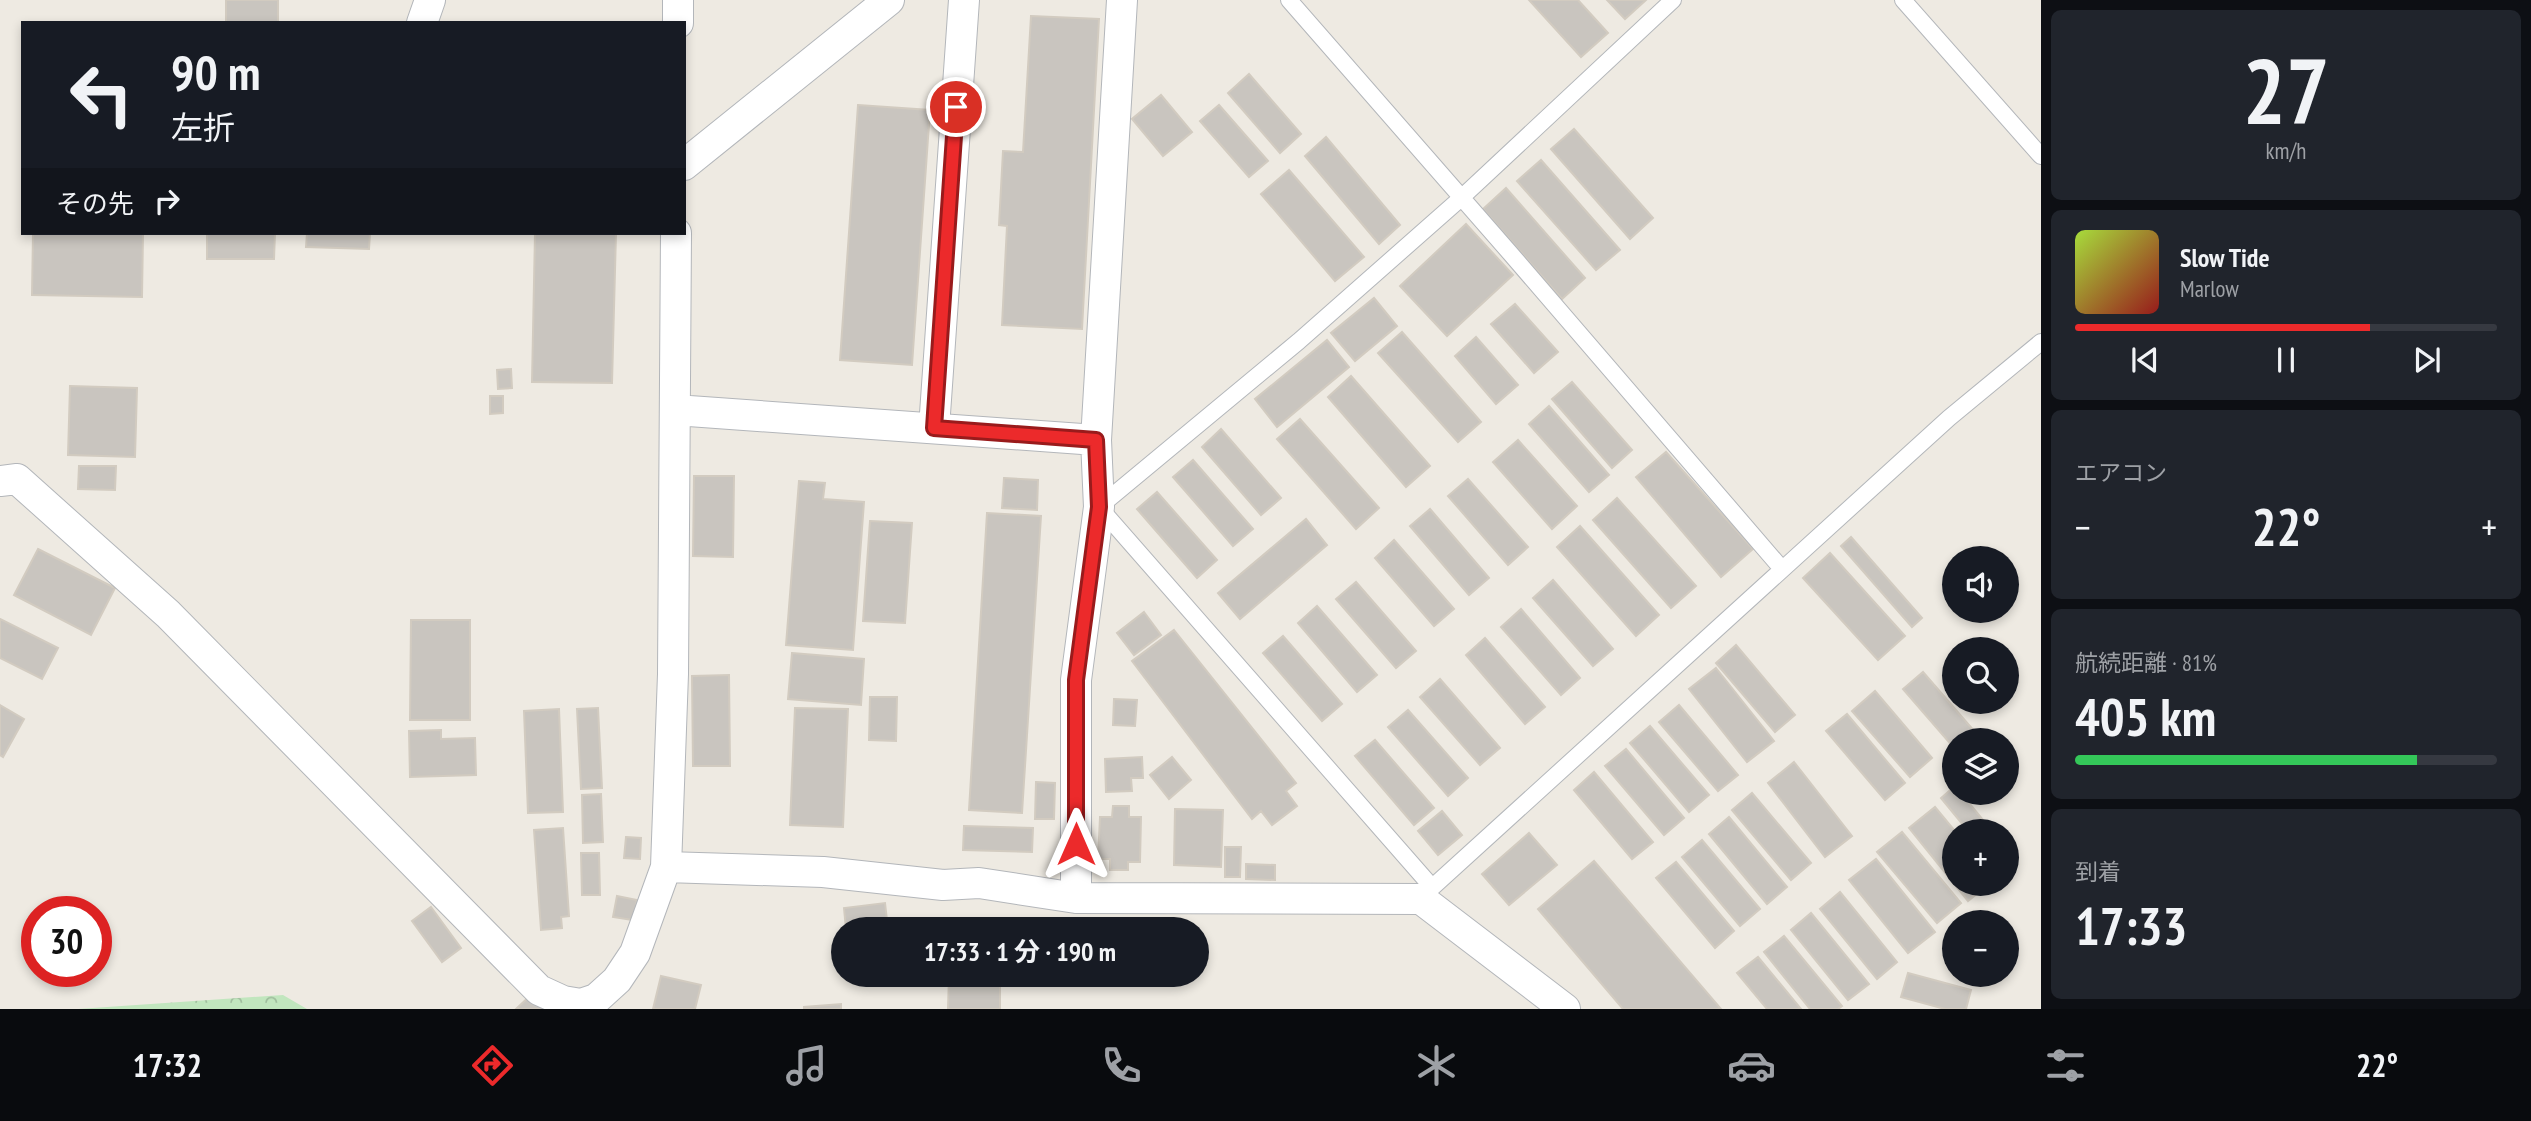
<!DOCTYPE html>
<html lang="ja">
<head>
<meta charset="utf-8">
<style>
  body { margin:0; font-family:"PT Sans Narrow","Noto Sans JP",sans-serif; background:#20242c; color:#f1f3f6; height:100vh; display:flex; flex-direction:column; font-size:26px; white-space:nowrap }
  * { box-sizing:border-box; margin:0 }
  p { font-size:23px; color:#9ea1a6 }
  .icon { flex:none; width:38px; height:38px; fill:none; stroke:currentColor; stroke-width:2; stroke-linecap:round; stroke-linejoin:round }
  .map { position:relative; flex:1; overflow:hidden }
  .sheet { display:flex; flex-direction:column; gap:10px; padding:10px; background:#0d0f14; width:490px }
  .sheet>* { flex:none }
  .hud { position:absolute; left:21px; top:21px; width:665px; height:214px; border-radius:0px; box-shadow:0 4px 10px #0003; background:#171b24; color:#f1f3f6; overflow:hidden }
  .buttons { position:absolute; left:1942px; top:546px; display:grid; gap:14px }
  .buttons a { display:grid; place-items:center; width:77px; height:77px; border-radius:50%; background:#171b24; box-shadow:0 4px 10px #0003; font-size:35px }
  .speed { position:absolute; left:21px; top:896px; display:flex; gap:14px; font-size:35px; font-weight:700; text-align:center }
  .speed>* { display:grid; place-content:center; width:91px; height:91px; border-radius:50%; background:#171b24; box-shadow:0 4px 10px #0003; line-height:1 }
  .speed .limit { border:10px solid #d22; background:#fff; color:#111 }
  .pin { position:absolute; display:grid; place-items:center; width:60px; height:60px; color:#fff; margin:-30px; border:4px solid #fff; border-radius:50%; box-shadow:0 2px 7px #0007 }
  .me { position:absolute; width:77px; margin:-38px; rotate:0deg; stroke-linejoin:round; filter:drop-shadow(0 0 5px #0008) }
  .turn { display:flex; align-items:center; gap:24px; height:147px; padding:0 35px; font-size:32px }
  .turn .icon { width:91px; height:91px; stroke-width:2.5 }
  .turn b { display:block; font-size:49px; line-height:60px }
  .then { display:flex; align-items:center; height:66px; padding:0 35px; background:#0003; gap:14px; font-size:26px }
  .big { font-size:52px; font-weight:700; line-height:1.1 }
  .sheet .widget { flex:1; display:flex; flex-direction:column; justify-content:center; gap:10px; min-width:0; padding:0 24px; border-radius:10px; background:#20242c }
  .sheet .dial { align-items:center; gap:0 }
  .dial b { font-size:91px; line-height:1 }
  .song { display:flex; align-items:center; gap:21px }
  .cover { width:84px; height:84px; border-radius:10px; background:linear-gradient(135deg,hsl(80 70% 55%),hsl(0 70% 35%)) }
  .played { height:7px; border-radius:4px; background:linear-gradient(90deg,#ec2a2b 70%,#363941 70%) }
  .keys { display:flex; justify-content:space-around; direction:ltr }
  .heat { display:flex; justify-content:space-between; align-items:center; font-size:38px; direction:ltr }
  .charge { height:10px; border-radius:5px; background:linear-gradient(90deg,#34c759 81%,#363941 0) }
  .trip { position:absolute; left:831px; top:917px; width:378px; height:70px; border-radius:35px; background:#171b24; box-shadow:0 4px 10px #0003; font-weight:700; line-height:70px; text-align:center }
  .menu { display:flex; height:112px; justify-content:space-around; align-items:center; background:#090b0e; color:#9ea1a6 }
  .menu .icon { width:49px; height:49px }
  .menu .on { color:#ec2a2b }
  .menu b { font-size:32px; color:#f1f3f6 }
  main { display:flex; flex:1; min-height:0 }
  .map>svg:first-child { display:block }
</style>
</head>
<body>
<main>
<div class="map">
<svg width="2041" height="1009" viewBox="0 0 2041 1009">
  <defs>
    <pattern id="forest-crowns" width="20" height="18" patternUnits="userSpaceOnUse" patternTransform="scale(1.75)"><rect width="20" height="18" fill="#c1e6be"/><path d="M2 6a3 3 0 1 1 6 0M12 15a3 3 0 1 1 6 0" fill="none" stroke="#a0be9e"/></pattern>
  </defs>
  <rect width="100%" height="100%" fill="#eeeae2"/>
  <!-- forest -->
  <path fill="url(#forest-crowns)" d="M283,995L307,1009H78Z"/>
  <!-- building -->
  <path fill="#c9c5bf" stroke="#d2cbc0" stroke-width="2" d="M226,0H278V23H226Z
    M1529,0H1578L1608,33L1581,57Z
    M1607,0H1646L1625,19Z
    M1031,16L1099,19L1082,329L1002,325L1007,226L999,225L1003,151L1023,152Z
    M1249,74L1301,134L1280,153L1228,93Z
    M1161,95L1192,132L1163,156L1132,119Z
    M858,105L930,110L912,365L840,360Z
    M1219,105L1268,161L1249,177L1200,121Z
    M1574,129L1653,218L1630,239L1551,149Z
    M1326,137L1400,225L1379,244L1305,156Z
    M1541,160L1620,250L1596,270L1517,181Z
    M1289,170L1364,257L1335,281L1261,194Z
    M1506,188L1585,278L1562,299L1483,209Z
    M1466,224L1513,275L1447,336L1400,286Z
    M33,233H143L142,297L32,295Z
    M207,233H275L274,259H207Z
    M307,233H370L369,249L306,247Z
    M535,233H616L612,383L532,382Z
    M1374,298L1397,326L1355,361L1331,333Z
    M1515,304L1558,352L1534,373L1491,324Z
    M1402,332L1481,422L1458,442L1378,353Z
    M1476,337L1518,385L1496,404L1455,356Z
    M1327,340L1349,367L1277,427L1255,399Z
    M511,369L512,388L498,389L497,370Z
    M1351,376L1430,466L1406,487L1328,397Z
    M1572,382L1632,450L1612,468L1552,399Z
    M70,386L137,388L135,457L68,455Z
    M490,396H503V413L490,414Z
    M1549,406L1609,475L1589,492L1529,424Z
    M1300,419L1379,508L1356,529L1277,439Z
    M1221,429L1281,498L1261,515L1202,447Z
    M1518,440L1577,506L1552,529L1493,462Z
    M1666,452L1753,549L1721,577L1636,477Z
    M1193,460L1253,529L1233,546L1173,477Z
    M79,466H116L115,490L78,489Z
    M694,476H734L733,557L693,556Z
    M1004,478L1038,480L1037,510L1002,508Z
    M1468,479L1528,547L1508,565L1448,496Z
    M799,481L825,483L823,499L864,502L853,650L786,645Z
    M1157,492L1217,560L1197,578L1137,509Z
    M1617,498L1696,586L1671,608L1593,520Z
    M1430,509L1489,578L1469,595L1410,526Z
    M987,513L1041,516L1022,813L969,810Z
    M1306,519L1327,545L1240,619L1218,593Z
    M870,521L912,523L905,623L863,621Z
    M1580,526L1659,615L1636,636L1557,547Z
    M1851,537L1922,618L1912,627L1841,546Z
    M1394,540L1454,609L1434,626L1375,558Z
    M38,549L115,588L91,635L14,595Z
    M1830,553L1905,636L1878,660L1803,578Z
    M1553,580L1613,649L1593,666L1533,598Z
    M1356,582L1416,651L1396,668L1336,599Z
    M1317,606L1377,675L1357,692L1298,623Z
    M1521,609L1580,678L1561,695L1501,627Z
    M1144,612L1161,635L1134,655L1117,633Z
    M0,619L58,648L42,679L0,658Z
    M411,620H470V720H410Z
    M1174,630L1296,783L1286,791L1297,806L1272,825L1261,811L1252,819L1132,661Z
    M1283,636L1342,704L1322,721L1263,653Z
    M1485,638L1545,707L1525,724L1466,655Z
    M1736,645L1795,715L1775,732L1716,663Z
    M792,653L864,659L861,705L788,699Z
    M1716,668L1774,741L1747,762L1689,689Z
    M1923,672L1982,740H1955V749L1903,689Z
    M729,675L730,766H693L692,676Z
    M1440,679L1500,748L1480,765L1420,697Z
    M1875,691L1932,758L1910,777L1852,711Z
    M870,697H897L896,741L869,740Z
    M1114,699L1137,700L1135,726L1113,725Z
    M0,705L24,719L3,757L0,755Z
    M1679,705L1738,775L1718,791L1659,722Z
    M598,708L602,788L581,789L577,709Z
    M795,708L848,709L843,827L790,825Z
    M559,709L563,812L528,813L524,711Z
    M1408,710L1468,778L1448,796L1388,727Z
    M1847,714L1905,783L1885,800L1826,731Z
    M1650,726L1709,795L1689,812L1630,743Z
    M441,730V739L475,738L476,775L410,777L409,731Z
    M1375,740L1434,808L1414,825L1355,756Z
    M1626,749L1684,818L1664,835L1605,766Z
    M1142,757L1143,778H1131L1132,791L1106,792L1105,759Z
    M1172,757L1191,780L1169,799L1150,775Z
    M1794,762L1852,836L1825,857L1768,783Z
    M1594,772L1653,842L1632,859L1574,790Z
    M1036,782L1055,783L1054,819H1035Z
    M1955,786V793H1961L1992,831H1968L1941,798Z
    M1752,793L1811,863L1791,880L1732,810Z
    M601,794L603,842L583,843L582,795Z
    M1113,806H1129V817H1141L1140,862H1128V870H1110V859H1098L1100,817H1112Z
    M1935,807L1955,831V884H1989L1968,901L1909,828Z
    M1175,809L1223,810L1221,867L1174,865Z
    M1442,811L1462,835L1438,855L1418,831Z
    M1729,817L1787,887L1767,904L1709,834Z
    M964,826L1033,828L1032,852L963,850Z
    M563,828L569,916L561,917L562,928L541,930L534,830Z
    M1902,832L1961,903L1937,923L1877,852Z
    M1529,833L1557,865L1509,905L1482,874Z
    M626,837L641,838L640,859L624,858Z
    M1702,840L1760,909L1740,926L1682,857Z
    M1225,847H1241L1240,877H1225Z
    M581,853H599L600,895H582Z
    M1876,859L1935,932L1908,953L1849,880Z
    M1594,861L1721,1009H1623L1538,909Z
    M1676,862L1734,931L1715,948L1656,878Z
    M1246,864L1275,865V880L1246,879Z
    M1840,892L1897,962L1877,979L1820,909Z
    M617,896L637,900L633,920L613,917Z
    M885,903L888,929H846L844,908Z
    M431,907L461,948L442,962L412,921Z
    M1811,913L1869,984L1848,1000L1791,930Z
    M1784,936L1842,1006L1838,1009H1810L1764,952Z
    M1758,957L1801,1009H1767L1737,973Z
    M1908,973L1971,990L1966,1009H1945L1901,997Z
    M949,975H971V982L1000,983V1009H948Z
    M661,976L701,985L695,1009H653Z
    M532,994L546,1009H516Z
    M841,1004V1009H804V1007Z"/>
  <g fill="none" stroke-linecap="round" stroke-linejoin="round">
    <!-- lane casing -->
    <g stroke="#b3b6ba" stroke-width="18">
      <path id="lane" d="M1289,0L1510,253L1782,569
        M1903,0L2041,156
        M1432,887L1099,507L1299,341L1460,199L1673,0
        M1425,894L1949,418L2041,342"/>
    </g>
    <!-- street casing -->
    <g stroke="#b3b6ba" stroke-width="32">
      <path id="street" d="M422,23L430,0
        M678,23V0
        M684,165L889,0
        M675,410L1096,440
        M934,428L964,0
        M0,481L17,479L168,614L539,990L563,1001L581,1004L596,999L617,980L635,953L666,867L673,674L676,233
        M666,867L823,872L943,885L979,883L1076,898L1421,899L1565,1009
        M1076,898V680L1099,507L1096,440L1122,0"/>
    </g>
    <!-- lane -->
    <use href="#lane" stroke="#fff" stroke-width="16"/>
    <!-- street -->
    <use href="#street" stroke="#fff" stroke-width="30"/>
  </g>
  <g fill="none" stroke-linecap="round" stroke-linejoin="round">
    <!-- route casing -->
    <g stroke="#991b1c" stroke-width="18">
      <path id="route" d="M956,107L934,428L1096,440L1099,507L1076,680V844"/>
    </g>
    <!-- route -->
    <use href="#route" stroke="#ec2a2b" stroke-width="12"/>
  </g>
</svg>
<div class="buttons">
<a><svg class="icon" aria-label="sound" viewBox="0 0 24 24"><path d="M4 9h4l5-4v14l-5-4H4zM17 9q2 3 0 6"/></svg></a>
<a><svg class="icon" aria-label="search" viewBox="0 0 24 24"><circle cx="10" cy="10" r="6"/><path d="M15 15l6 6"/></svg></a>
<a><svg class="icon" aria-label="layers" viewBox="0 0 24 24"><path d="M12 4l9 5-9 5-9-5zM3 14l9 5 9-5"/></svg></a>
<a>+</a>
<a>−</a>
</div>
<div class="speed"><div class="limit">30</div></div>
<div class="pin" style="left:956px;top:107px;background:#d93025"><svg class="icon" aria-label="arrive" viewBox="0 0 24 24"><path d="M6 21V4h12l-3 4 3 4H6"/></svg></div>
<svg class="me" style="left:1076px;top:844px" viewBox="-20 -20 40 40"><path d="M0-17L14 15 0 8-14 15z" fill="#ec2a2b" stroke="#fff" stroke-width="4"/></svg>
<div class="trip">17:33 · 1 分 · 190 m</div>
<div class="hud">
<div class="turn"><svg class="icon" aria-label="left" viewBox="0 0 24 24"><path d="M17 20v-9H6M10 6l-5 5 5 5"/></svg><div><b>90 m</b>左折</div></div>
<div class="then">その先<svg class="icon" aria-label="right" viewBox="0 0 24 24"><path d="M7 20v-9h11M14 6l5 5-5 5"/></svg></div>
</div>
</div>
<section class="sheet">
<div class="widget dial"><b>27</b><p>km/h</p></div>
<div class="widget">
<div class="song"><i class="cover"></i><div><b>Slow Tide</b><p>Marlow</p></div></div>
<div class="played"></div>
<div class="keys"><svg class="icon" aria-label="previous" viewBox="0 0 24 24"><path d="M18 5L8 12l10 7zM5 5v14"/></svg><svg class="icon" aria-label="pause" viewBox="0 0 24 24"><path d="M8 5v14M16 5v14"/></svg><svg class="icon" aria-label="next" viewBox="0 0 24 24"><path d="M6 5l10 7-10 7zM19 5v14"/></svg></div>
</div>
<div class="widget"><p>エアコン</p>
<div class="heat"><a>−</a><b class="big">22°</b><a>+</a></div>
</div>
<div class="widget"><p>航続距離 · 81%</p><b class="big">405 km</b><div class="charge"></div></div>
<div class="widget"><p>到着</p><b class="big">17:33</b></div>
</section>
</main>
<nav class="menu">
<b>17:32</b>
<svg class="icon on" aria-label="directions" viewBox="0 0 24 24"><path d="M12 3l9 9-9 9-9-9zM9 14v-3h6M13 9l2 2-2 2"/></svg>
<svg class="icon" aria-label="music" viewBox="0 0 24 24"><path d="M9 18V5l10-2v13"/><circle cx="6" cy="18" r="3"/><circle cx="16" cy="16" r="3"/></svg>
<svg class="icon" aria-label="phone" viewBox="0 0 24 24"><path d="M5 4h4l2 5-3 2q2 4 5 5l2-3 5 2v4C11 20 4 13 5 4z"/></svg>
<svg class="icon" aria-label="climate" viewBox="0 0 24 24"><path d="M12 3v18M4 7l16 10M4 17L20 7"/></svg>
<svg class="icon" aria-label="car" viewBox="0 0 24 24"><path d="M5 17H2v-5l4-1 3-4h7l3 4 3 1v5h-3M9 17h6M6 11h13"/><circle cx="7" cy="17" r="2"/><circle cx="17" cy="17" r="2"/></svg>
<svg class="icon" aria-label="filters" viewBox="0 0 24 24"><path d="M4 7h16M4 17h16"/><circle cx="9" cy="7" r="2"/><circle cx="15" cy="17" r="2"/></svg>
<b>22°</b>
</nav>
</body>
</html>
